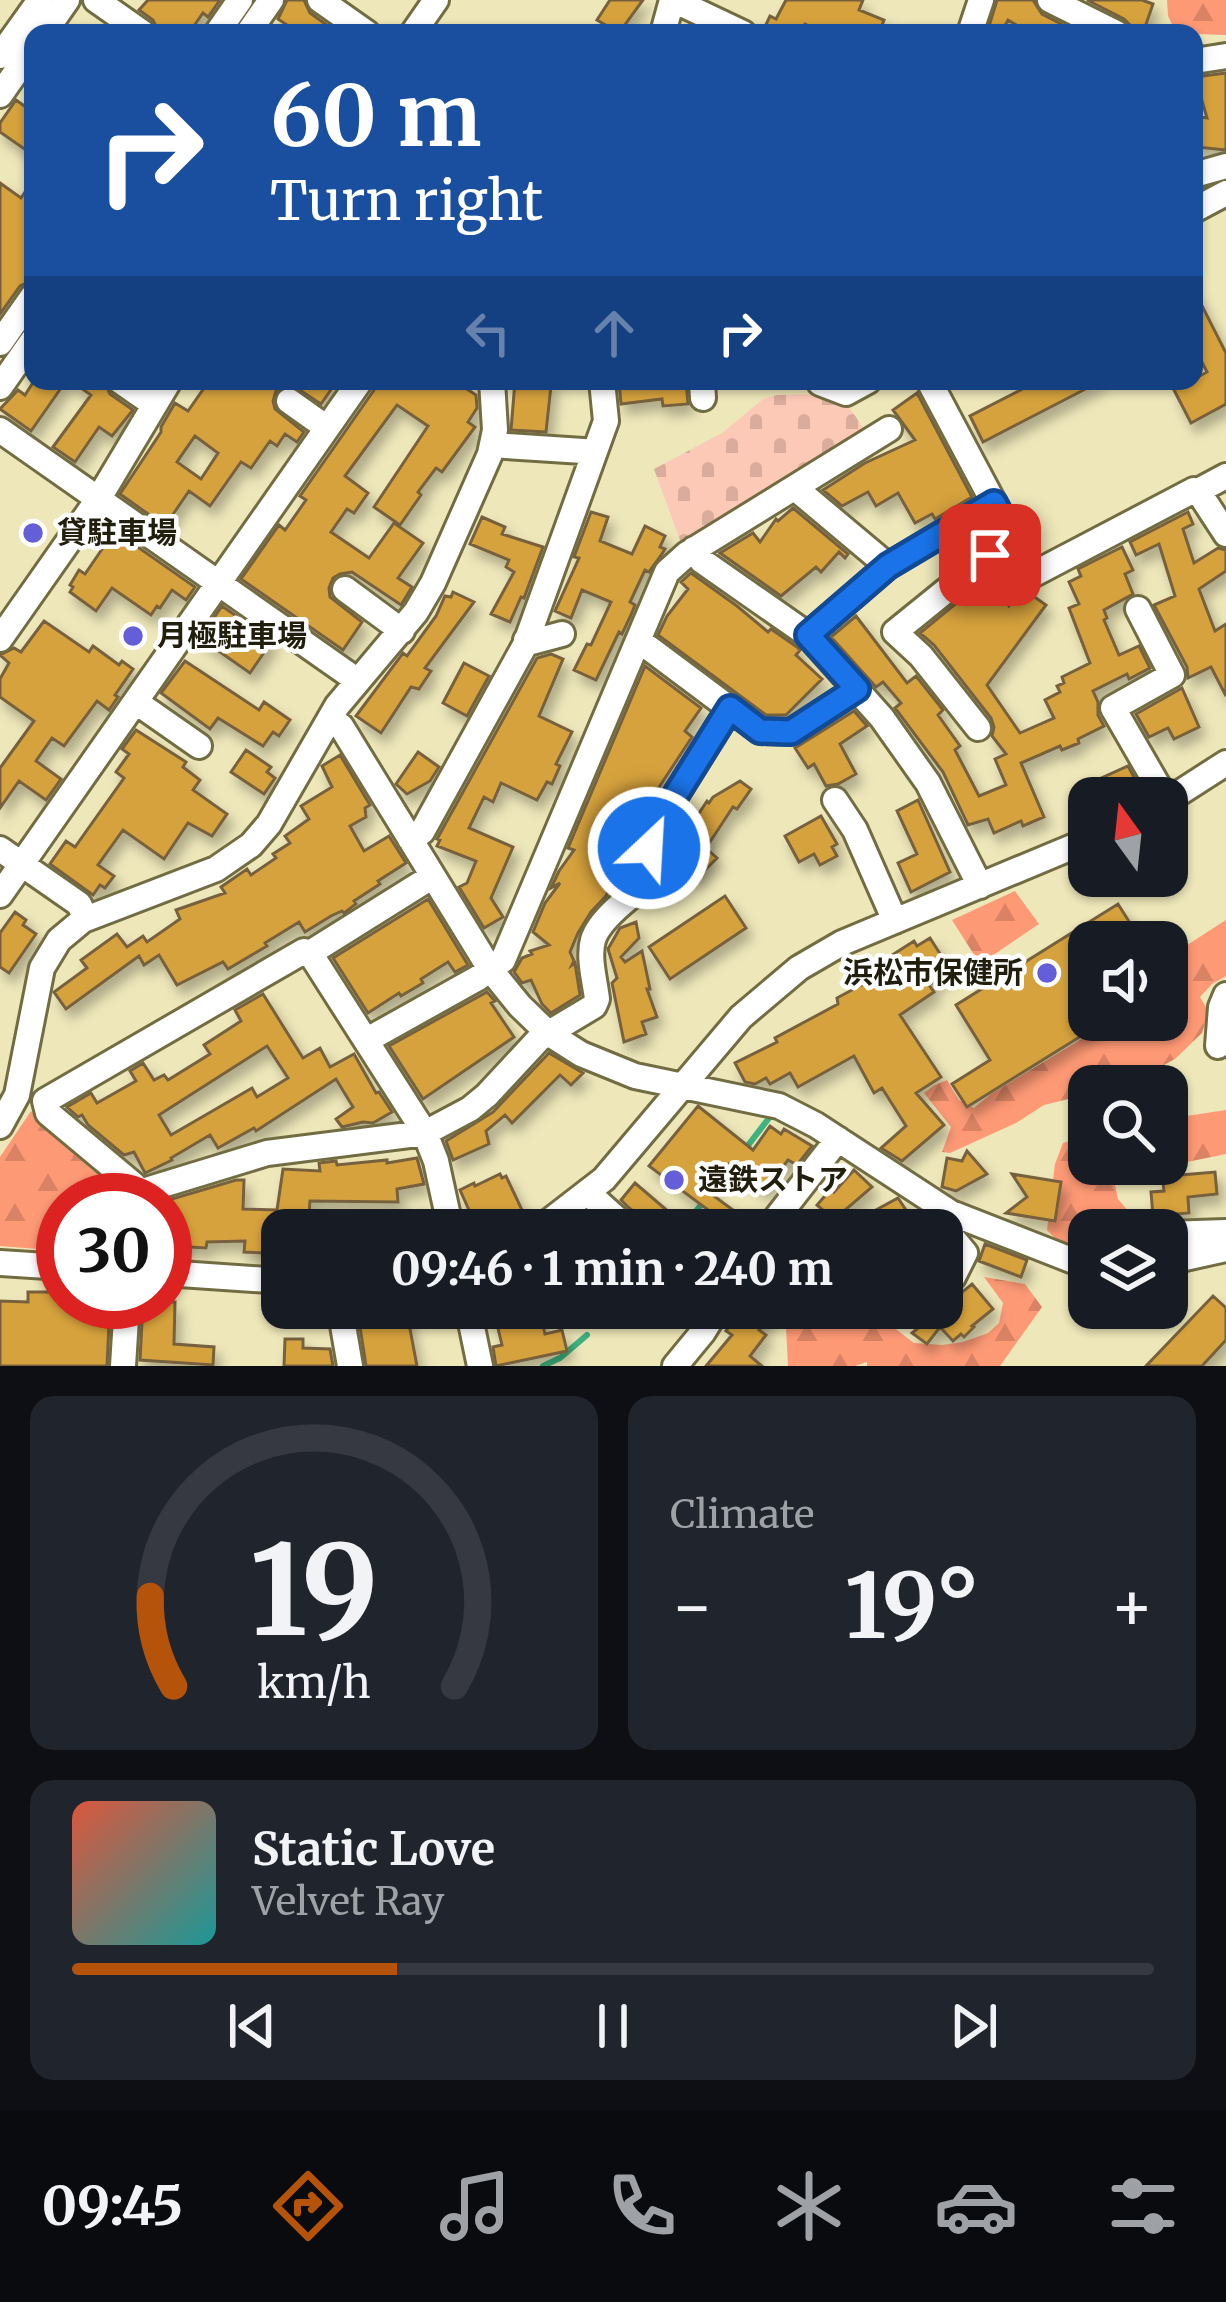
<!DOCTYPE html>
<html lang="en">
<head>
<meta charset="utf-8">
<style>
  body { margin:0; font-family:Merriweather,"Noto Sans JP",serif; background:#20242c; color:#f1f3f6; height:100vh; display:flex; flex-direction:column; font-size:45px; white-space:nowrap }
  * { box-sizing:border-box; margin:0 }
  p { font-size:39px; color:#9ea1a6 }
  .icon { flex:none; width:66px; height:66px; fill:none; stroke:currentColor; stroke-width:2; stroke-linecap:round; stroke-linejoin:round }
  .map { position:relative; height:1366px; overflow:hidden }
  .drawer { display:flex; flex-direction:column; gap:30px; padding:30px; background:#0d0f14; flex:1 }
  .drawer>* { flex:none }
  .banner { position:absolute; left:24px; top:24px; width:1179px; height:366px; border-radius:24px; box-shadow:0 3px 9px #0004; background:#1a4fa0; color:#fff; overflow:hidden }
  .needle { width:78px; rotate:345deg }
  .buttons { position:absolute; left:1068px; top:777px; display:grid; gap:24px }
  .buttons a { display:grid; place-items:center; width:120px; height:120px; border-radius:24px; background:#171b24; box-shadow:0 3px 9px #0004; font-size:60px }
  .speed { position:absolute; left:36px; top:1173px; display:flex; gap:24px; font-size:60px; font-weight:700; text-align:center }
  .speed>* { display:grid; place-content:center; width:156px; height:156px; border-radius:50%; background:#171b24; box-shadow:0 3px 9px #0004; line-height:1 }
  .speed .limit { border:18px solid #d22; background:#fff; color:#111 }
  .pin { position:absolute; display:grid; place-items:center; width:102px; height:102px; color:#fff; margin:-51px; border-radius:24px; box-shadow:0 6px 18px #0006 }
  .me { position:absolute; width:132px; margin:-66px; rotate:25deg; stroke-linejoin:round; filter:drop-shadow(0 0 9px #0008) }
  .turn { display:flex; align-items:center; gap:42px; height:252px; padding:0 48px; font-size:54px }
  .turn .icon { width:156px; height:156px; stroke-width:2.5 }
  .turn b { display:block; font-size:84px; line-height:102px }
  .lanes { display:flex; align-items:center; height:114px; padding:0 48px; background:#0003; justify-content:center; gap:60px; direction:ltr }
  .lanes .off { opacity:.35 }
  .big { font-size:90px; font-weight:700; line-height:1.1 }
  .drawer .tile { flex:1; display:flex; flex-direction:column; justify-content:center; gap:18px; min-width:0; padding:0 42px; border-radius:24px; background:#20242c }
  .drawer .dial { align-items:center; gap:0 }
  .dial svg { height:312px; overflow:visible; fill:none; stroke:#363941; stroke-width:7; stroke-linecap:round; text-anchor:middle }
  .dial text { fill:#f1f3f6; stroke:none }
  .song { display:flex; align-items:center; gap:36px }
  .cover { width:144px; height:144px; border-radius:18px; background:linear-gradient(135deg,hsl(10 70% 55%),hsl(180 70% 35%)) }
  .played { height:12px; border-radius:6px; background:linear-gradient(90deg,#b45309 30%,#363941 30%) }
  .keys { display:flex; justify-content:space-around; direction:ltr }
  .heat { display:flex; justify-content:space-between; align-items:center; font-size:66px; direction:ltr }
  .drawer .tiles { flex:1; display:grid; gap:30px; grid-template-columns:1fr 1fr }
  .tile:last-child { grid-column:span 2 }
  .trip { position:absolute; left:261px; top:1209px; width:702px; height:120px; border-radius:24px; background:#171b24; box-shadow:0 3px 9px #0004; font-weight:700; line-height:120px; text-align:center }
  .tabs { display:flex; height:192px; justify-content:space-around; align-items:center; background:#090b0e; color:#9ea1a6 }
  .tabs .icon { width:84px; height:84px }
  .tabs .on { color:#b45309 }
  .tabs b { font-size:54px; color:#f1f3f6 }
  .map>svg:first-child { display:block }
</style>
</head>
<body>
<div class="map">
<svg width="1226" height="1366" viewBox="0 0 1226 1366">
  <defs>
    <pattern id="forest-firs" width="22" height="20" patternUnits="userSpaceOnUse" patternTransform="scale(3)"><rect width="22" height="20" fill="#fe9975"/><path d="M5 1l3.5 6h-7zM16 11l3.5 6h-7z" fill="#d98364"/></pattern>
    <pattern id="cemetery-stones" width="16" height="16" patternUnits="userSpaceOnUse" patternTransform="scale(3)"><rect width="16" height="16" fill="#fdc9b7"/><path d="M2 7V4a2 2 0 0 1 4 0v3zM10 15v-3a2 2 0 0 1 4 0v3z" fill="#d9ac9c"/></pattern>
    <filter id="shadow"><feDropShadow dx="5.5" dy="9" stdDeviation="6" flood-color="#0004"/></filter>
  </defs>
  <rect width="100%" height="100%" fill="#eee7ba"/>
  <!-- forest -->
  <path fill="url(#forest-firs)" d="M1167,0H1226V35L1197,34L1174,28L1168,16Z
    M1015,891L1039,924L980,964L952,920Z
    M1226,920V976L1212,984L1200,997L1209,1012L1202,1033L1175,1059L1127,1085L1089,1086V1094L1044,1105L1016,1123L950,1153L942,1152L951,1127L924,1093L935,1085L947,1080L959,1100L974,1108L991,1094L1113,1020H1167V958Z
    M1226,1110V1154L1148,1170L1115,1185L1118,1199L1144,1230H1089V1256L1058,1241L1047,1230L1055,1164L1063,1143L1089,1135V1164H1167V1119Z
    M31,1111L129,1200H63V1251L0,1246V1157Z
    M984,1277L1025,1284L1042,1307L1000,1366H867V1362L855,1366H788L786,1328L775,1314L788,1308H868L914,1343L942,1345L963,1342L988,1333L999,1323L1003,1303Z"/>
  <!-- cemetery -->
  <path fill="url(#cemetery-stones)" d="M823,394C848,399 855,415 867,435L712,529L681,543L654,469L722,433L763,399L777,395Z"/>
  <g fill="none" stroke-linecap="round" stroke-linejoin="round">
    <!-- stream -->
    <path stroke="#3db37f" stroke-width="6" d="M746,1148L769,1118
      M681,1230L734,1163
      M600,1324L614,1308
      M543,1366L560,1358L587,1335"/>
  </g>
  <!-- building -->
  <path fill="#d6a23c" stroke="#77613c" stroke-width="3" fill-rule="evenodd" filter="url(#shadow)" d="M148,0H220L208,17L203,13L189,33H159L153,20L139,10Z
    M287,0H304L310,13L338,33H281L287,25L278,19Z
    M610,0H643L619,33L597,20Z
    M786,0H863L859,10L884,20L879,33H822L805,24L801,32L803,33H762L770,16L776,19Z
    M997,0H1033L1042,14L1079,33H1030L1008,20L1001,33H987Z
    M1087,0H1142L1153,4L1143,33H1132L1130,25L1124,19Z
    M1226,73V150L1196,147L1194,116L1207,118L1195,77Z
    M16,100L33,112V155L0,132V123Z
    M33,180V280L20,286L0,314V183L21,198Z
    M1194,290L1226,353V404L1191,423L1174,390L1207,372L1194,347Z
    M34,381H66L31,431L0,409L18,390L25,395Z
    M71,381H104L110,394L133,410L112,436L99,427L75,462L53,447L91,395Z
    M209,381H252L263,388L268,381H337L321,404L292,385L283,386L276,391L273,401L275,409L304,432L297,442L285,434L277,446L270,441L251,468L241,462L210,506L189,491L165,526L120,494L161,432V427L175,403L188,411ZM195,436L218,453L201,479L177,462Z
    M377,381H455L476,395L477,408L468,422L475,427L442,472L436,468L418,492L421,495L400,525L374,507L428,426L397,405L345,476L368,493L354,513L347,509L331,532L369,558L394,523L423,543L398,578L412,587L401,605L352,572L340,574L333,578L329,588L330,597L362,622L343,650L241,579L279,525L285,530L306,500L300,496L374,390Z
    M515,381H550L551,386L546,432L511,430Z
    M640,381H686L688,404L663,406L662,399L621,404L619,383Z
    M1038,381H1101L983,442L970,416Z
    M917,393L972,497L935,519L932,514L915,523L898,493L876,506L868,492L842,506L823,490L865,463L915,440L893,410Z
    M793,508L848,554L845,558L839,552L821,572L816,567L781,596L720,553L753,533L760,542L776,519L778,521Z
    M591,512L608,517L600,541L632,554L645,526L665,536L660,547L665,549L662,554L649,572L645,570L630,602L635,605L631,615L622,634L619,632L596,680L574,670L587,644L591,645L611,602L582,590L571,618L555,611L579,558L574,557Z
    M1188,512L1193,524L1183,529L1194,563L1218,548L1226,550V571L1199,589L1215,631L1226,624V696L1211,667L1188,678L1187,667L1154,605L1175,596L1159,544L1136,555L1130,542Z
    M482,517L505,527L502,534L543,547L524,598L521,597L510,622L491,614L514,572L506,567L509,560L470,544Z
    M102,522L195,587L186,600L172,590L160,608L157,606L151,615L112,588L96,611L70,592L73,587L70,585L79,570L85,574L109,539L96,530Z
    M1122,547L1133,570L1125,574L1133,594L1104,610L1107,618L1104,620L1119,655L1139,646L1150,668L1129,679L1127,674L1093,691L1098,702V715L1104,726L1078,739L1079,743L1062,750L1060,746L1021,763L1044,817L1023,826L1021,821L994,833L988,819L968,825L943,772L895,708L901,703L883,682L876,687L831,637L856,616L907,683L916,676L943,710L938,715L960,746L955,750L979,796L1006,785L995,759L1006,754L992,736L994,727L991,718L934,645L920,633L987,578L1009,606L1022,588L1046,605L987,685L1020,733L1054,718L1045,700L1060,692L1057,686L1064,683L1062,677L1090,663L1069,608L1079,604L1069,582L1081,576L1078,569Z
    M691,573L737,606L768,632L771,629L797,647L800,650L796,655L822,679L786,715H766L658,635L667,616L688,589L681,582Z
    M453,592L474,602L425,668L431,671L419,689L411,687L381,733L356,716L403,653L407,656L436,616L445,596L451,597Z
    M222,606L272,641L250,673L200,638Z
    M44,621L89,652L93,646L119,665L122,661L133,669L115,695L118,697L109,710L97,701L64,746L52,738L36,761L61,779L46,800L19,781L0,808V768L34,721L0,697V679L9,663L0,655L14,648L21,652Z
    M551,654L563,659L539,716L572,732L556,764L560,766L552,784L547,782L537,800L501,783L493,802L484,797L469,828L513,847L491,898L503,917L484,928L459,887L467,883L476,861L437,846L440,840L437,839L537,658Z
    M185,661L259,710L264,702L290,720L279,736L273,732L263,746L218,718L210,729L161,693Z
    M464,663L489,676L467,716L443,703Z
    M645,666L701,708L685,731L692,737L631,830L632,847L641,867L628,877L614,881L606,896L591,912L578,933L570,952L574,961L572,965L575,963L580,995L551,1013L542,1004L531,980L522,983L514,972L522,958L532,954L530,951L549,945L533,932L545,903L560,883L551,888L559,871L574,850L568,848Z
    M1182,688L1199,727L1174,739L1168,728L1149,737L1136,714Z
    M854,711L867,726L840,744L856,774L838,784L826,786L814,764L808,768L795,748Z
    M136,730L186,762L183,767L200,780L193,790L227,814L212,836L188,823L164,859L123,830L98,865L114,876L105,888L100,885L93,895L50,864L66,841L75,847L124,778L116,772L129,754L122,749Z
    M246,750L271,767L267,772L275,778L264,794L231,772Z
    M418,752L439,767L430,781L407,794L396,784Z
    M340,755L370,805L365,808L366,817L350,826L364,851L389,836L406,863L378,881L380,884L354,901L356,904L344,913L342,911L331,916L305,932L299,922L265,943L267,946L228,969L223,962L177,985L159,955L144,965L139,956L66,1009L54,992L87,968L81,960L117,934L127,947L143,936L147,942L180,919L176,910L225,893L221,887L247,869L251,875L276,858L273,854L290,843L285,836L309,819L301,806L332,787L322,766Z
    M1128,766L1140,788L1117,798H1105L1097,780Z
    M740,781L751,789L737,809L733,807L706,848L717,858L696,879L684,867L689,862L671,852L666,842L677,824L688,830L707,801L709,803L713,797Z
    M918,800L950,872L911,892L898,863L917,854L897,811Z
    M821,816L837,844L832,847L837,856L820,865L814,854L799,862L785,836Z
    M725,896L746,928L670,979L649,947Z
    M428,899L468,965L455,972L448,962L421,979L423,983L401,996L399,993L368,1013L333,958Z
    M1118,904L1142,942H1089V1020H1107L967,1107L952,1084L990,1060L956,1005Z
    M15,912L26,920L23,925L36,934L9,973L0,967V933Z
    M636,922L639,938L621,957L625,962L642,951L650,989H647L657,1017L642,1022L646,1034L624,1042L612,983L617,978L608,949L620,928Z
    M930,938L951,971L929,985L934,992L900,1015L941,1077L916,1093L944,1125L902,1161L881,1148L906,1126L882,1088L874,1093L854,1056L798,1087L790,1073L770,1084L766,1078L755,1084L745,1082L735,1063L777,1042L775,1038L838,1004L837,998L863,984L858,977L914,941L917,946Z
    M487,992L495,1001L491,1003L514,1037L423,1099L389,1046Z
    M263,994L303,1058L320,1048L330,1067L354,1054L376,1093L379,1092L392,1112L373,1123L363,1122L342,1127L336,1119L353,1107L336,1079L256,1131L254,1128L218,1148L210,1135L171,1158L172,1160L145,1173L134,1152L124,1155L88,1125L82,1115L78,1117L67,1107L91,1093L97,1103L136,1081L130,1071L143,1063L154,1080L164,1075L168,1080L210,1054L204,1045L241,1021L235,1010ZM267,1046L288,1078L257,1097L252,1088L171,1135L159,1115Z
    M549,1053L583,1073L571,1085L560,1075L512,1123L505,1115L486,1131L489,1144L453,1160L446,1141L493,1112Z
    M698,1106L753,1150L770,1126L781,1134L784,1129L812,1146L797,1165L788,1160L765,1191L729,1164L707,1191L744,1218L735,1230L649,1166Z
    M967,1151L987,1174L956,1191L942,1187L947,1158L962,1161Z
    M417,1158L424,1184L397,1189L398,1202L310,1201L308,1230H282V1254L244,1252L245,1241L207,1242L206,1248L172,1246L173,1221L165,1224V1201L236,1180H244L243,1209L277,1210L283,1169L320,1171L319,1163L336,1161L337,1165L387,1160V1163Z
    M854,1170L872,1187L822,1230H810L824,1211L817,1205L831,1189L834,1192Z
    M1180,1172V1175L1215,1172L1217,1194L1188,1197L1189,1213L1153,1216L1151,1192L1164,1191L1162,1174Z
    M500,1174L502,1178L506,1176L523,1212L485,1230H478L460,1190L474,1183L475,1186Z
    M1012,1174L1061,1182L1055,1221L1006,1213L1027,1197Z
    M635,1183L690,1230H656L628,1207L621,1200Z
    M898,1198L910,1216L885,1230H839Z
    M985,1244L1027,1260L1021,1277L979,1261Z
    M972,1284L993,1309L972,1326L974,1327L964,1337L961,1334L953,1341L940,1327L927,1344L912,1333Z
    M28,1292H57L63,1295V1302H110L107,1366H0V1301L28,1302Z
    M1213,1296L1226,1308V1340L1202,1366H1146Z
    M143,1302H175L174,1344L214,1347L213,1365L140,1360Z
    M386,1308H406L417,1366H366L358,1314Z
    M512,1308H539L545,1334L562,1330L567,1351L496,1366L493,1347L502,1345L494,1312Z
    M743,1308H760L770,1315L759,1330L766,1335L750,1356L762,1366H706L732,1335L726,1331Z
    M285,1339H303V1348L330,1349L333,1366H284Z"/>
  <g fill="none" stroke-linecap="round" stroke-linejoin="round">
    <!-- minor casing -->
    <g stroke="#726c42" stroke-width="30">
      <path id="minor" d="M96,0L143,33
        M320,0L367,33
        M673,0L743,33
        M1050,0L1116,33
        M44,33L67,0
        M217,33L240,0
        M248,33L271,0
        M413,33L436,0
        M663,33L672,0
        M970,33L981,0
        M0,56L40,0
        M1194,57L1201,60L1226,56
        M0,95L33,48
        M1194,175L1226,166
        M1194,210L1226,193
        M0,343L33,296
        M120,381L153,404
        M702,381L703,398
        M929,381L1032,575L1194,490L1198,491L1226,476
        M820,383L846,393L868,381
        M0,387L33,340
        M289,401L327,428
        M0,430L358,681
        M493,443L506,446L583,451L592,455
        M797,486L801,493L888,566
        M1198,491L1226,534
        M694,549L702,561L808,635L882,718L928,783L980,886
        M345,589L402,631
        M1138,609L1172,675L1113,708L1165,798
        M808,635L888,566L993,503
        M0,639L99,498L169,381
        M526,640L532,642L562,634
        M637,643L649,648L760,731L791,732L857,689
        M136,702L199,746
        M329,720L341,726L490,969L520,1006L548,1033L581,1054L635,1076L779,1106L816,1125L951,1213L1089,1267
        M978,728L921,656L895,632L990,555L999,543L1012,537
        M835,800L855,830L895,921
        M1167,801L1226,763
        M410,839L422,832L525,645L606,421L602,381
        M0,849L79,904L86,919
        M0,895L360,381
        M310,953L425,1133L436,1161L451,1230
        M367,1040L478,978L503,960L667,572L687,554L889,429
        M1218,1046L1221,1007L1226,995
        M0,1126L17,1095L42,968L59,940L83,920L216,869L251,845L269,824L337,706L416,612L433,583L490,454L495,430L492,381
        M588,1193L629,1230
        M139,1194L134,1185L48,1113L45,1101L304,951L310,953L433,876
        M134,1200L146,1190L267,1153L425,1133L470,1109L487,1095L539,1039L594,1006L597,999C595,981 588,958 593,940C600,916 642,888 662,872L647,841L730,708
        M538,1230L604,1179L741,1017L799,968L842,943L1089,840
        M767,1230L838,1139
        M1167,1234L1226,1232
        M1167,1262L1226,1249
        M0,1263L63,1267
        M165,1273L282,1281
        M942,1287L953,1277L965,1253L945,1229L943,1221L949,1212
        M340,1308L350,1366
        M468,1308L480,1366
        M123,1366L127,1302
        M675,1366L703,1332L718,1308"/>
    </g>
    <!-- minor -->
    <use href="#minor" stroke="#fff" stroke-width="24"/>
  </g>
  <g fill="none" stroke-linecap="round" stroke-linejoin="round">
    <!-- route casing -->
    <g stroke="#114b97" stroke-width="30">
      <path id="route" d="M649,848L647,841L730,708L760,731L791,732L857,689L808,635L888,566L994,503L1012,537L999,543L990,555"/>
    </g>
    <!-- route -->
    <use href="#route" stroke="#1a73e8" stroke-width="21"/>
  </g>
  <!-- markers -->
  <g fill="#645fd8" stroke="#fff" stroke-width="4.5">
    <circle cx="33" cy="533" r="12"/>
    <circle cx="133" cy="636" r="12"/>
    <circle cx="1047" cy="973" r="12"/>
    <circle cx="674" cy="1180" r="12"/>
  </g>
  <g text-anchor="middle" stroke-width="9" stroke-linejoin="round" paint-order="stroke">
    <!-- poi labels -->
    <g font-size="30" font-weight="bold" fill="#211e0d" stroke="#fff" text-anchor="start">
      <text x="57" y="543">貸駐車場</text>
      <text x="157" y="646">月極駐車場</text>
      <text x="1023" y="983" text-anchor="end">浜松市保健所</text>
      <text x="698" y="1190">遠鉄ストア</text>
    </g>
  </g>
</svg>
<div class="buttons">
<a><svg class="needle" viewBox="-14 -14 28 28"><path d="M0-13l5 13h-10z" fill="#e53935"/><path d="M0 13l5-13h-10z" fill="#9ea1a6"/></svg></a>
<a><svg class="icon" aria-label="sound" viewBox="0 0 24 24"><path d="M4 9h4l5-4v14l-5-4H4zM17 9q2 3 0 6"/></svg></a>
<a><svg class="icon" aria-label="search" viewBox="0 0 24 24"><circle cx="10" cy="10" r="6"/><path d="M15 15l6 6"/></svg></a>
<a><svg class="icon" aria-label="layers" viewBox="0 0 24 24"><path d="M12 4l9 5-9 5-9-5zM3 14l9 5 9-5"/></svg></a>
</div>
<div class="speed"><div class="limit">30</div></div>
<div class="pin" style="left:990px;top:555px;background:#d93025"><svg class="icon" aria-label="arrive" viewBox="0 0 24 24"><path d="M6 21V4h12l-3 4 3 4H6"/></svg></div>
<svg class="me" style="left:649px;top:848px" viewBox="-20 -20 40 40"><circle r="17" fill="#1a73e8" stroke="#fff" stroke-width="3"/><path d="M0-11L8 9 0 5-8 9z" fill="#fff"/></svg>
<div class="trip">09:46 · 1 min · 240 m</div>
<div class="banner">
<div class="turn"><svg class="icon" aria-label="right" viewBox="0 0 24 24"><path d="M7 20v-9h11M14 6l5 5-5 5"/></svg><div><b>60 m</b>Turn right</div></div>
<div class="lanes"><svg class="icon off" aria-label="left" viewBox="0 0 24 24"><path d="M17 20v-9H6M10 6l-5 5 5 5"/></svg><svg class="icon off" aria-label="ahead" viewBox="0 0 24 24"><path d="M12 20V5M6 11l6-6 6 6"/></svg><svg class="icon" aria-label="right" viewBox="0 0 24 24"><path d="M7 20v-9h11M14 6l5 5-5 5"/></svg></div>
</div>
</div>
<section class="drawer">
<div class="tiles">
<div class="tile dial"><svg viewBox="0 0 100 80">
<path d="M14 69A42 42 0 1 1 86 69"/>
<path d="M14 69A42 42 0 0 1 8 46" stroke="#b45309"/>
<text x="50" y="56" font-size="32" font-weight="700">19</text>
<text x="50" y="72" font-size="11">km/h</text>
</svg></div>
<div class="tile"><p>Climate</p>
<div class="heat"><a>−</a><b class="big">19°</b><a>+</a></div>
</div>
<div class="tile">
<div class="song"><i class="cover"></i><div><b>Static Love</b><p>Velvet Ray</p></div></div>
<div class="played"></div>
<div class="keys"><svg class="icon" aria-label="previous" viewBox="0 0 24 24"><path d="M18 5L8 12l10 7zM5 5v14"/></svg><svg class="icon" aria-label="pause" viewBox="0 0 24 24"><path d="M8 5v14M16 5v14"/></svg><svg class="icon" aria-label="next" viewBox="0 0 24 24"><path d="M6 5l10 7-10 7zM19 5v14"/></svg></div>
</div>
</div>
</section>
<nav class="tabs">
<b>09:45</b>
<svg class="icon on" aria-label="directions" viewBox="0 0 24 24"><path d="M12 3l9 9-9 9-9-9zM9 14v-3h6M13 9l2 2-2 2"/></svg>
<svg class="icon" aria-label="music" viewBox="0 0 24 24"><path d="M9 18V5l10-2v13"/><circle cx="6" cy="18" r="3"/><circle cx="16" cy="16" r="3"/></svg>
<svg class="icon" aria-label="phone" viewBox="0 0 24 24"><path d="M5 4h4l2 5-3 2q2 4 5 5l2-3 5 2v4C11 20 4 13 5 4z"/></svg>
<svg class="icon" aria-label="climate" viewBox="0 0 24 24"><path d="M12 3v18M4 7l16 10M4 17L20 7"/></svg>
<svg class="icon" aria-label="car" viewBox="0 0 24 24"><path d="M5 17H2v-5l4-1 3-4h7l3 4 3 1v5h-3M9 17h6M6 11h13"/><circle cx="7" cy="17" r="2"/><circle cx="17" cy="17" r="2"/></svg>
<svg class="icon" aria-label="filters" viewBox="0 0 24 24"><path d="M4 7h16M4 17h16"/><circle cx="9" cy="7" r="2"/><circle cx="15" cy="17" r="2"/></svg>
</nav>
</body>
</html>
